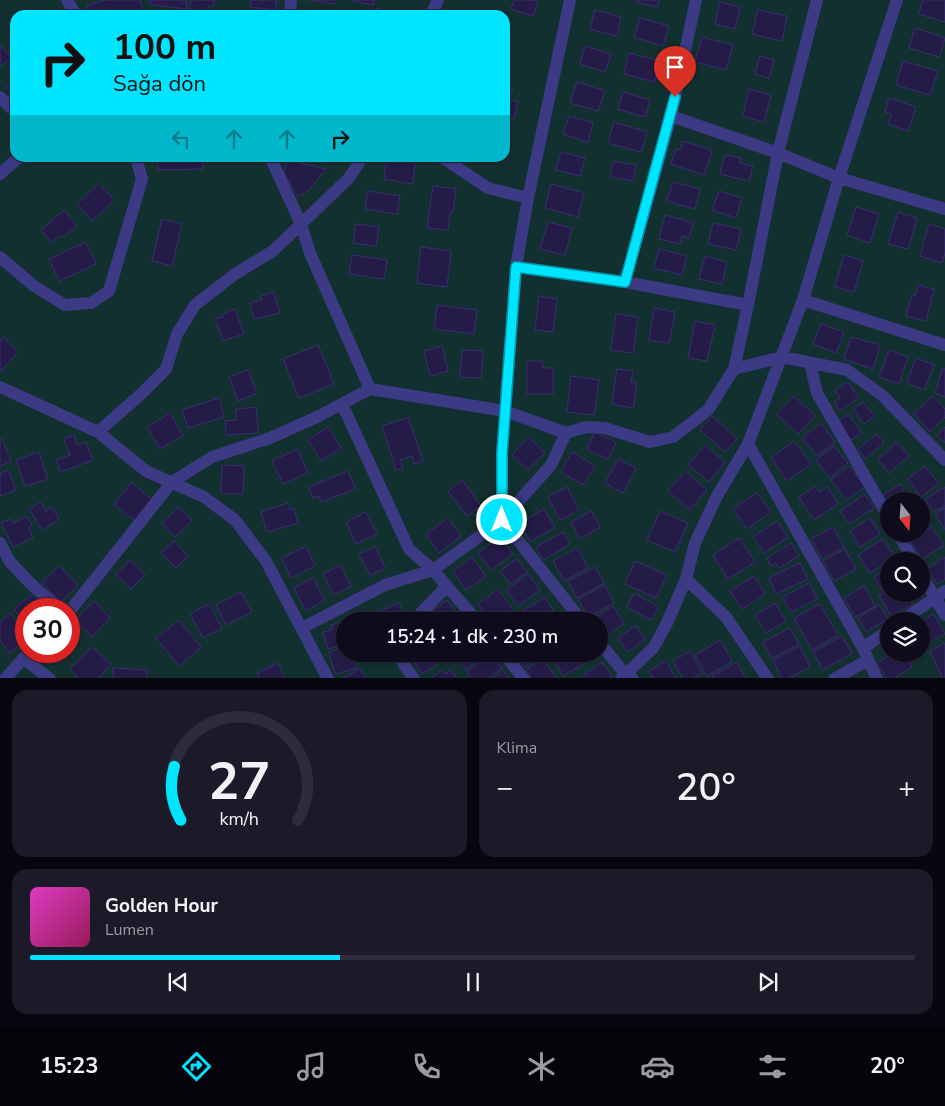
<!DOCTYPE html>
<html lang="tr">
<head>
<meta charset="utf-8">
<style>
  body { margin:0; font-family:"Nunito Sans",sans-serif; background:#1c1929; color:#f1f3f6; height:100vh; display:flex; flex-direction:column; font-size:19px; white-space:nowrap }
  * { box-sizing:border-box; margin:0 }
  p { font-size:16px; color:#9b9ba3 }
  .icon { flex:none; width:28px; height:28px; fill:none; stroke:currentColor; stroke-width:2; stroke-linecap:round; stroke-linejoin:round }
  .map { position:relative; height:678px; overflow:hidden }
  .details { display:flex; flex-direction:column; gap:12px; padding:12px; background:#08060f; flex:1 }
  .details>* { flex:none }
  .hud { position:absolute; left:10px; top:10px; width:500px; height:152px; border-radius:15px; box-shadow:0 1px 4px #0004,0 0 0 1px #2e2b3b; background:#00e5ff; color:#111; overflow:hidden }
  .needle { width:32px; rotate:163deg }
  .controls { position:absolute; left:880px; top:492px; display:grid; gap:10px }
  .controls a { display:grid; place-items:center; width:50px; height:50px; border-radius:50%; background:#0e0b1c; box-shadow:0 1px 4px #0004,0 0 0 1px #2e2b3b; font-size:25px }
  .speed { position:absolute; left:15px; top:598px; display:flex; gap:10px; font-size:25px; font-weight:700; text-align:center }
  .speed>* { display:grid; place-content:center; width:65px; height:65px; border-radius:50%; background:#0e0b1c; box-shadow:0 1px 4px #0004,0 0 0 1px #2e2b3b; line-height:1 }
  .speed .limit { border:8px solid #d22; background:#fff; color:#111 }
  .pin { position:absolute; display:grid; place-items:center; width:42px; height:42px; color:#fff; margin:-51px -21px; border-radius:50% 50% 50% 0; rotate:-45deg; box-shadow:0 0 5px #0007 }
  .pin .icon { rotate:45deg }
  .me { position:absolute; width:55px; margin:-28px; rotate:0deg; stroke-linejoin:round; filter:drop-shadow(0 0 4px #0008) }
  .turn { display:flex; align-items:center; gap:18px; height:105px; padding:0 20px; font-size:22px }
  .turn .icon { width:65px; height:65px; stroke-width:2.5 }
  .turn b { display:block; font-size:35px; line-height:42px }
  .lanes { display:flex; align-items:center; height:48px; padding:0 20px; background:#0003; justify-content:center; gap:25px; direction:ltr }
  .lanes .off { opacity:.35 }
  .big { font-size:38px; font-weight:600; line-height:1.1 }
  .details .widget { flex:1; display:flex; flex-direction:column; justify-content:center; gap:8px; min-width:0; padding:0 18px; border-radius:15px; background:#1c1929 }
  .details .dial { align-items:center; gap:0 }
  .dial svg { height:130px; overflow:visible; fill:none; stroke:#2e2b3b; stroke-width:7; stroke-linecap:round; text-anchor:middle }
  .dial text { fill:#f1f3f6; stroke:none }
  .song { display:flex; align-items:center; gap:15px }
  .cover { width:60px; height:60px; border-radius:8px; background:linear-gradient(135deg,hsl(310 70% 55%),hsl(330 70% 35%)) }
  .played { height:5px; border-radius:2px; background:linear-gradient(90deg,#00e5ff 35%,#2e2b3b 35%) }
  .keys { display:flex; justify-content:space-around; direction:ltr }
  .heat { display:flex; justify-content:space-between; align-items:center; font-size:28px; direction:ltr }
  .details .tiles { flex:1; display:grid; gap:12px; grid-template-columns:1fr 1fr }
  .widget:last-child { grid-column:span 2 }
  .trip { position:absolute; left:336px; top:612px; width:272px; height:50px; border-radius:25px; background:#0e0b1c; box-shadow:0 1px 4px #0004,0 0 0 1px #2e2b3b; font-weight:600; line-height:50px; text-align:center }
  .tab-bar { display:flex; height:80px; justify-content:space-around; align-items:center; background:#06040b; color:#9b9ba3 }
  .tab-bar .icon { width:35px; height:35px }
  .tab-bar .current { color:#00e5ff }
  .tab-bar b { font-size:22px; color:#f1f3f6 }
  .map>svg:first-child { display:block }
</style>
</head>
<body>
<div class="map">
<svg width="945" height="679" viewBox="0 0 945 679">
  <rect width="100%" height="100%" fill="#130f26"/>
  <!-- green -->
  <path fill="#12302f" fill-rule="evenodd" d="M0,0H945V678L0,679ZM15,15H505V158H15ZM889,501H921V534H889ZM889,561H921V594H889ZM26,609H69V651H26ZM345,621H600V654H345ZM889,621H921V654H889Z"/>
  <!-- building -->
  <path fill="#241b47" stroke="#3b2d73" d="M105,0H140L143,10L130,15H91L87,6Z
    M149,0H187L186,9L149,4Z
    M191,0H214V6H208L207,12L189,9Z
    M251,0H277L275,10L250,7Z
    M310,0H335L334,4Z
    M354,0H374L373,5L354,1Z
    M514,0H538L533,16L511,9Z
    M636,0H659L657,7L636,2Z
    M923,0H945V22L919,14Z
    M720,2L740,7L735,29L715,24Z
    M376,8L403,15H374Z
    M595,10L621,17L617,36L590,29Z
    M758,10L787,16L782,41L752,34Z
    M640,18L669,26L663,46L634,37Z
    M915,28L945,38L939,57L909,48Z
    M702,37L733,45L726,70L695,62Z
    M0,45L11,58L0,66Z
    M585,46L611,54L605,72L580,64Z
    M629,53L660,61L654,82L624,74Z
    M760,56L774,60L769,78L755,74Z
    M903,61L938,71L930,95L896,85Z
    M15,79V96L6,87Z
    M577,82L605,91L598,111L570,103Z
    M505,87L513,89L509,100L518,102L514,118L505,115Z
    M749,89L771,95L764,122L743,116Z
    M623,92L650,100L645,117L618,109Z
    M889,98L916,107L908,131L888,124L892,114L885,112Z
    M569,116L593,123L588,142L563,134Z
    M614,122L647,132L641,152L608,143Z
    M683,141L712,150L704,175L671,164L676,149L680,150Z
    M561,152L585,158L580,176L556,170Z
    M725,155L741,158L740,163L753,166L749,181L720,174Z
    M158,158H202L203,169L158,170Z
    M387,158L416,160L412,184L384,179Z
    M287,160L326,169L309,190L298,197L284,173Z
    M613,161L636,165L633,181L610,177Z
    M673,182L700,189L695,209L667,201Z
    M99,183L114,200L92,221L77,204Z
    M551,184L584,193L578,217L545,208Z
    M433,186L456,189L453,212H450L448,230L427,228Z
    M368,191L400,196L397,214L365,209Z
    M719,191L742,198L736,218L712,210Z
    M856,207L879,214L870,243L847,235Z
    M64,210L77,226L63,237L61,235L51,242L41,230Z
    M898,212L917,218L908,249L888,244Z
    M665,215L693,223L689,238L682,236L680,244L659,239Z
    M162,219L182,224L172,266L152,261Z
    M548,222L572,228L565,255L540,249Z
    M713,223L741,229L736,250L708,244Z
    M356,224L379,227L376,246L353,243Z
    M929,224L945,229V253L942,263L920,256Z
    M86,242L96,264L59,281L49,259Z
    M421,247L451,251L447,287L417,283Z
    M659,249L687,256L682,275L654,268Z
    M352,255L387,260L384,279L349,274Z
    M844,255L863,261L854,292L835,287Z
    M705,256L727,262L722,284L699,279Z
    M918,285L934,289L926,321L906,316L912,295L915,296Z
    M274,292L280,313L254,319L250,303L262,300L261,296Z
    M539,296L557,299L553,332L535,330Z
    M437,305L477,310L474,334L434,329Z
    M654,308L675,312L669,343L649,340Z
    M235,309L244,334L223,341L215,319L223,317L222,314Z
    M616,314L638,317L633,353L611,350Z
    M695,321L715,325L707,361L688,358Z
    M821,324L844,332L836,353L813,344Z
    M3,337L18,352L0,372V340Z
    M851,337L880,345L873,369L844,359Z
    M318,345L334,384L299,398L283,359Z
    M442,346L448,371L430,376L424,351Z
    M462,350L483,351L481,378L460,377Z
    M889,350L908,357L899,384L879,377Z
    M916,358L934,365L924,390L907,383Z
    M527,361H543V368H553V394H527Z
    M943,368L945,369V397L935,393Z
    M617,369L633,371L631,382L637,383L633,408L612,404Z
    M248,370L257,393L238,401L229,377Z
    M571,376L599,380L594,415L567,412Z
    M848,382L859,398L839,411L834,402L840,398L835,390Z
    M794,396L815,416L798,434L777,414Z
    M933,396L945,409V417L930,432L914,414Z
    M219,398L224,417L188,428L182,410Z
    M863,402L874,416L864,424L853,410Z
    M256,407L258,433L226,435L225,421L237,420L236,409Z
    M170,413L183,435L160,449L147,427Z
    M848,414L862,433L851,440L838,422Z
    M712,416L737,439L725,452L700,430Z
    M408,418L423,461L414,464L412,456L400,460L403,468L396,470L382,426Z
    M821,423L835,442L817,456L802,438Z
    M328,427L341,448L321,461L308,440Z
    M945,427V443L937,435Z
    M595,432L616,442L608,459L587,449Z
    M877,434L884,443L865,459L858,449Z
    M74,435L77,445L86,442L93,460L61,472L56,460L70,455L64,439Z
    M529,437L545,453L528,470L512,455Z
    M2,439L11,462L0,466V440Z
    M794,441L811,464L787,481L771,458Z
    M897,442L909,456L889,473L878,459Z
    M705,445L725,462L709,482L688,465Z
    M834,446L848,463L830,478L816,460Z
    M297,449L308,473L283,484L272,461Z
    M39,452L48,479L25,486L16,460Z
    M572,452L595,466L583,485L561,472Z
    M618,459L636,468L623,493L605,483Z
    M222,465L244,466L243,494L221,493Z
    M850,466L865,487L846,500L831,480Z
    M925,466L939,484L921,497L908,479Z
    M8,470L16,490L0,496V473Z
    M348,471L355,489L321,502L319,496L313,498L309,487Z
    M685,471L707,490L690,510L668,491Z
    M462,480L481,506L467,516L448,491Z
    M132,482L152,500L135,521L114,504Z
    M900,484L910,501H889V503L883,495Z
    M816,486L820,492L827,487L838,504L814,520L799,497Z
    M567,487L579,510L560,520L548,497Z
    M945,487V506L934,512L925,499Z
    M757,493L771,512L747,529L733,509Z
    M865,494L874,508L849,524L840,511Z
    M41,502L46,511L52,507L59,519L42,530L29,509Z
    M288,503L290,510L294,509L298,523L267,532L261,512Z
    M179,507L192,521L175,537L162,523Z
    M945,508V530L935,514Z
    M544,509L555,527L530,542L520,523Z
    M921,509L931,524L921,530Z
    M591,511L600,527L580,539L571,522Z
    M660,511L688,523L675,552L647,540Z
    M366,512L377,534L356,544L346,522Z
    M27,516L32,525L28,527L33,538L13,547L1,523L11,519L13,523Z
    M448,518L461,536L439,553L426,534Z
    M870,518L880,534L860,547L850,531Z
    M777,521L788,537L764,553L753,537Z
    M833,527L844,547L822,559L811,539Z
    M932,527L944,545L922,559L910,540Z
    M563,532L570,544L543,560L536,547Z
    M500,537L513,554L491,570L478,553Z
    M739,538L755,562L728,579L713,555Z
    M883,539L895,557L870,573L858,555Z
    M174,541L188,556L176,568L161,553Z
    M791,543L799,556L779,568L776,563L771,566L767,558Z
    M306,546L315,566L291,578L282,558Z
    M375,547L385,568L370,575L359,554Z
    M577,548L588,568L564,581L553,561Z
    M845,549L856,569L834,581L823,561Z
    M472,557L486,576L466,590L453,571Z
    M945,557V579L937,584L927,569Z
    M517,559L527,572L510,584L500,571Z
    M130,560L145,575L131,589L116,574Z
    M635,561L667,575L656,598L625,584Z
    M800,563L808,579L776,594L769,578Z
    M340,565L351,586L334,595L323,574Z
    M59,566L78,585L61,602L42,583Z
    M595,567L604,583L577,598L568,581Z
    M889,568V588L883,592L874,577Z
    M528,574L540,590L518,606L506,590Z
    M754,576L765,594L742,609L730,591Z
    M313,578L325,600L306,611L294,588Z
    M809,583L817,599L791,612L783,597Z
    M605,585L614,603L588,617L578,599Z
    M864,586L875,606L855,617L844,598Z
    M498,589L513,610L499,621H491L478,604Z
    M889,591V594H907L913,604L891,616L879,596Z
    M241,592L252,612L226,625L216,605Z
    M634,593L659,607L651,620L627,607Z
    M32,594L44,609H26V624L14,609Z
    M545,597L553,610L536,621H529L522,611Z
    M447,600L461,619L458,621H429L425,616Z
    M94,601L110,618L92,637L75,620Z
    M399,603L407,620L378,621L374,613Z
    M775,603L786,621L766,633L755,615Z
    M209,604L222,628L203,638L190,614Z
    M820,604L838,635L812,650L794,618Z
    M879,605L888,619L866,632L858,618Z
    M613,606L624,624L605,636L600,629V621H595L593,619Z
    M515,612L521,621H503Z
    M554,612L560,621H539Z
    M10,613L26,633V639L10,653L0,641V622Z
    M934,614L945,634L925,645L921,639V621Z
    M179,620L201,647L179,666L156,638Z
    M346,620L345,644L328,649L323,632L332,630L331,625Z
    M635,626L645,639L628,652L618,638Z
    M790,628L799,644L772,658L763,642Z
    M842,636L852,653L823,670L813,652Z
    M720,640L732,661L707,676L695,655Z
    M945,643V679H943L930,651Z
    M800,646L810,667L787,679H782L773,660Z
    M92,647L111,664L98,679H80L70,669Z
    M345,647V654H353L357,668L335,674L329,652Z
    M690,651L702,673L692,679H683L673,661Z
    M426,654H440L444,660L422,674L414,661Z
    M454,654H484L485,655L465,669Z
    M490,654L502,668L488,679H472L467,671Z
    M515,654H543L524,667Z
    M549,654H564L553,660Z
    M568,654H582L587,662L563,676L555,661Z
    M891,654H904L912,667L893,679H887L877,663Z
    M542,658L557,679H532L526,670Z
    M666,661L676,679H654L649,671Z
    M602,662L612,676L609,679H582L581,677Z
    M737,662L746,679H713L712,676Z
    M278,663L285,679H260L257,673Z
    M113,668L147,670V679H113Z
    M360,669L366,679H341Z
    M442,670L445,674L451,670L457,679H430Z
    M503,670L509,679H492Z"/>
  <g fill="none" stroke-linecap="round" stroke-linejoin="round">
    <!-- minor -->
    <path stroke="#3d3a85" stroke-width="12" d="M67,0L76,15
      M570,0L528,198L516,267L502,453V520L582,621
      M290,15L291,0
      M431,15L438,0
      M0,97L15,112
      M671,116L778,153L839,178L945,209
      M273,158L272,161L301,224L310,253L370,389L505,411L566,433L586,427L605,428L650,442L673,437L708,410L734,369L782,357L847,370L883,396L945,460
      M443,158L488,188L528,198
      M0,174L18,158
      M0,257L34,286L65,305L91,303L109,291L142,179L136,158
      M516,267L625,282L748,305
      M625,282L671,116L696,0
      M803,300L945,345
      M810,363L817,393L889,518
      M734,369L748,305L778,153L817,0
      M0,387L98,432L146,471L204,497L235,520L266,561L328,679
      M342,404L409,549L433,570L477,621
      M98,432L141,394L166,369L177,334L195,305L235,274L273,251L349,178L362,158
      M748,444L863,648L877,679
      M898,534L914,561
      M0,543L10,562L32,585L60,609
      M921,574L945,615
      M686,579L726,617L768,679
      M69,612L172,482L212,457L270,438L317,417L370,389
      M416,621L420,614L447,586
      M901,621L945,591
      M302,628L385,585L433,570L502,520L551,465L566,433
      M600,643L626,675L633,679
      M863,648L889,630
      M401,654L404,665L414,679
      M504,654L524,679
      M23,658L50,679
      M5,679L30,651
      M621,679L654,647L667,623L686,579L695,543L717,496L748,444L803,300L839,178L897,0
      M834,679L868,660"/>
  </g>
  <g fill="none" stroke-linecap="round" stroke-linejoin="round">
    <!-- route casing -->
    <g stroke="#0095a6" stroke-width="12">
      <path id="route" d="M502,520V453L516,267L625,282L675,97"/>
    </g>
    <!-- route -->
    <use href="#route" stroke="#00e5ff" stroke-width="9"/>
  </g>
</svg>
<div class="controls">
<a><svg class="needle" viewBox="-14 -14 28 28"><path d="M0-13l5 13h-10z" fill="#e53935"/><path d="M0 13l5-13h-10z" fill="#9b9ba3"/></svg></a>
<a><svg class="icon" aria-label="search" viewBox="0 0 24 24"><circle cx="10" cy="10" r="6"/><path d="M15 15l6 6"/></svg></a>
<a><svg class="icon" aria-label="layers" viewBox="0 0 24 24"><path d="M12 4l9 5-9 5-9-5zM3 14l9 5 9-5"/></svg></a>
</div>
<div class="speed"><div class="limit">30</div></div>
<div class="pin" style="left:675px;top:97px;background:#d93025"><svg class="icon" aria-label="arrive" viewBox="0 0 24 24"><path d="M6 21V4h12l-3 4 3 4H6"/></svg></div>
<svg class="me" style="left:502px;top:520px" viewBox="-20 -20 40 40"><circle r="17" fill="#00e5ff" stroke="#fff" stroke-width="3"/><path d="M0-11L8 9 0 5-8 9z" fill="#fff"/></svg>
<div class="trip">15:24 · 1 dk · 230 m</div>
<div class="hud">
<div class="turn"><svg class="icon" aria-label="right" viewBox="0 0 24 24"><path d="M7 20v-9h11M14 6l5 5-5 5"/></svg><div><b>100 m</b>Sağa dön</div></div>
<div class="lanes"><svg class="icon off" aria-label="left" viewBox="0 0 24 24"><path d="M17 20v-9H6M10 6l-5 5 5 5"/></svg><svg class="icon off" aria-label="ahead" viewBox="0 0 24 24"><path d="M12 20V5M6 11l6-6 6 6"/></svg><svg class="icon off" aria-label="ahead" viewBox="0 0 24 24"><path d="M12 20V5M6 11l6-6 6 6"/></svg><svg class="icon" aria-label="right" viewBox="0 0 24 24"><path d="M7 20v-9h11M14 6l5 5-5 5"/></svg></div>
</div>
</div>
<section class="details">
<div class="tiles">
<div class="widget dial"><svg viewBox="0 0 100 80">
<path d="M14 69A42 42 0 1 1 86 69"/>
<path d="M14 69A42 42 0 0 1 10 36" stroke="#00e5ff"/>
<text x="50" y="56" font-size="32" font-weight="700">27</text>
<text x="50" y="72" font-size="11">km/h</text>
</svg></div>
<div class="widget"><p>Klima</p>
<div class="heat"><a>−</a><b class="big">20°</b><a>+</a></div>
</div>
<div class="widget">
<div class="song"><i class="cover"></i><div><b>Golden Hour</b><p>Lumen</p></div></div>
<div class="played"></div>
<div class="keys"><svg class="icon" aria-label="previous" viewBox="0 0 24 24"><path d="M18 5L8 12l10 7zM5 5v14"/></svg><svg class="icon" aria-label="pause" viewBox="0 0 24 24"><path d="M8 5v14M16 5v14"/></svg><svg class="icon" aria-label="next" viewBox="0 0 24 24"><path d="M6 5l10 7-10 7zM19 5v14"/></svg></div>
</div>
</div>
</section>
<nav class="tab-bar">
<b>15:23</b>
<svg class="icon current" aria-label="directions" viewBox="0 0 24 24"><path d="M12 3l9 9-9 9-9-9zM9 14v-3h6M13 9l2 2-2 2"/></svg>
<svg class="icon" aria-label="music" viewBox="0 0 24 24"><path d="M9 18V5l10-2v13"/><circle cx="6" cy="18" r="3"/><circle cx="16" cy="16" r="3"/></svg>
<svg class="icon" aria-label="phone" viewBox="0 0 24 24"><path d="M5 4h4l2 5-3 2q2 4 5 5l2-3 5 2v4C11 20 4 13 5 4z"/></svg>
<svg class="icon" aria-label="climate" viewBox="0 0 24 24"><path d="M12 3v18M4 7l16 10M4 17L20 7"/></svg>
<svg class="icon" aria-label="car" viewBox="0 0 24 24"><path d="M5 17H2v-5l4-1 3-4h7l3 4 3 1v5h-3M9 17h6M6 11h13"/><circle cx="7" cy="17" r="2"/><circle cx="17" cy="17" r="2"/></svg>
<svg class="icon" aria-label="filters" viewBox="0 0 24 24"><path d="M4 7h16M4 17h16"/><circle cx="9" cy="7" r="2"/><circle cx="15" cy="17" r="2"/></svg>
<b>20°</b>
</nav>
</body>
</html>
